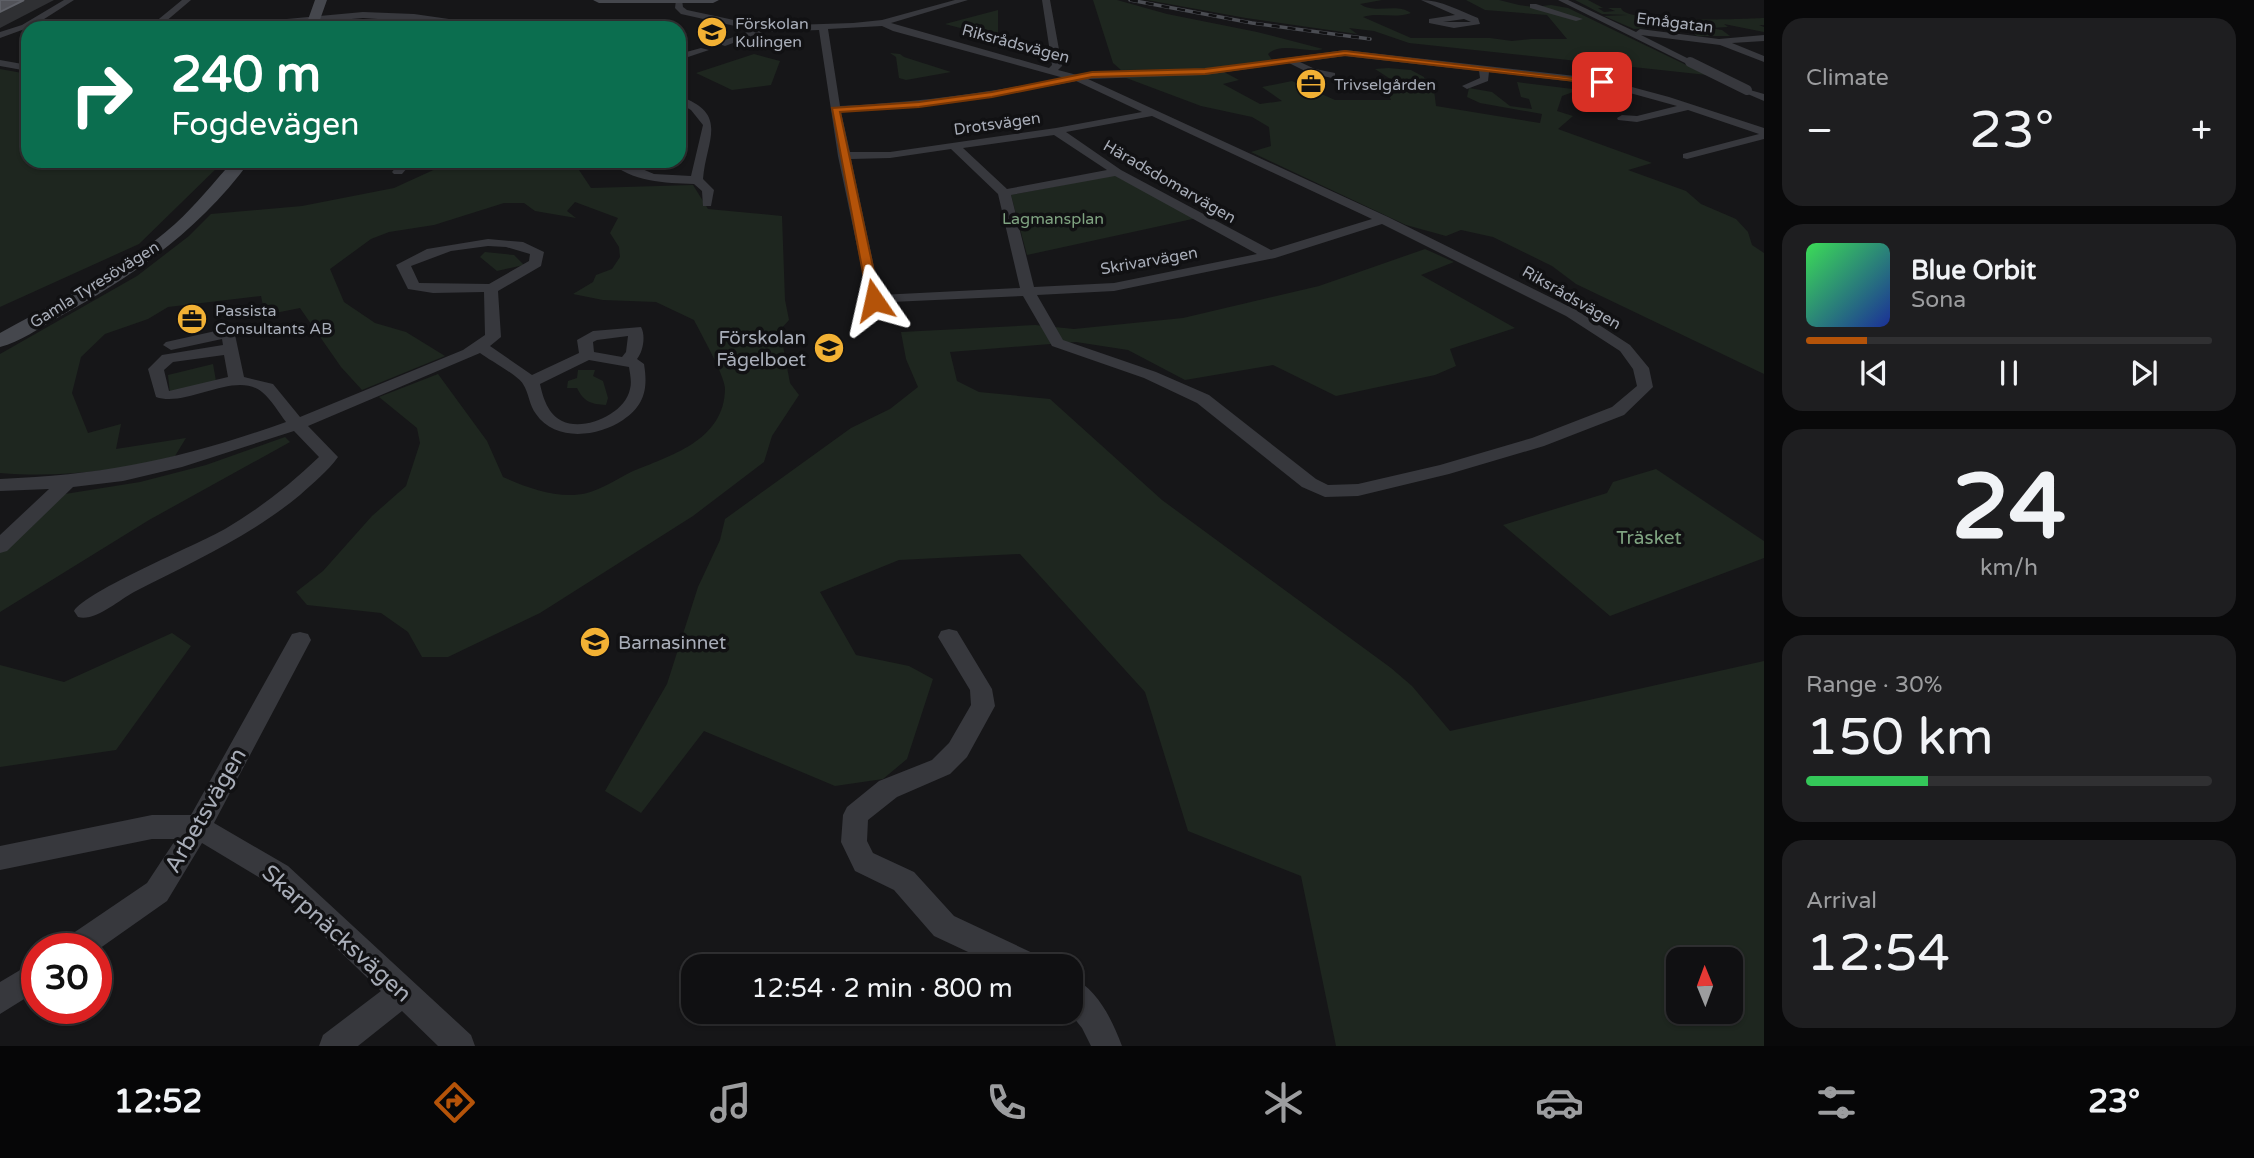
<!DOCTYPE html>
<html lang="en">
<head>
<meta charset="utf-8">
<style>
  body { margin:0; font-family:"Varela Round",sans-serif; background:#1e1e20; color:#f1f3f6; height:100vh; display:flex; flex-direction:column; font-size:26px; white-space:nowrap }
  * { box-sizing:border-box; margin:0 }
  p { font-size:23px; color:#9c9d9f }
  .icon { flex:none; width:38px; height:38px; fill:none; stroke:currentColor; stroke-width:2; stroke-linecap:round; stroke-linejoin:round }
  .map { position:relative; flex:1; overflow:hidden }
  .details { display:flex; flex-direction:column; gap:18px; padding:18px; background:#09090a; width:490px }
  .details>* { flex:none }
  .hud { position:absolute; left:21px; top:21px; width:665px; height:147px; border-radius:21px; box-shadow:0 2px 5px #0004,0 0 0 2px #303032; background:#0b6e4f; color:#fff; overflow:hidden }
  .needle { width:46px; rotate:359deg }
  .controls { position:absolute; left:1666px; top:947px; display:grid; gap:14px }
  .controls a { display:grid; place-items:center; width:77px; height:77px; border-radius:14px; background:#101012; box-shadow:0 2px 5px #0004,0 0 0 2px #303032; font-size:35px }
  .speed { position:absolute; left:21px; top:933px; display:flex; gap:14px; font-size:35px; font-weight:700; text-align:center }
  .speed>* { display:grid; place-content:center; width:91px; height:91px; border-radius:50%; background:#101012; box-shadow:0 2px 5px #0004,0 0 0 2px #303032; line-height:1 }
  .speed .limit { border:10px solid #d22; background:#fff; color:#111 }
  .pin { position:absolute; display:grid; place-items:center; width:60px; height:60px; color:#fff; margin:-30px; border-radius:14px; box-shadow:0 4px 10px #0006 }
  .me { position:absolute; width:77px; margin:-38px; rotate:349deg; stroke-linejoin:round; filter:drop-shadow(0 0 5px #0008) }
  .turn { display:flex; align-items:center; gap:24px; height:147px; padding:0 35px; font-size:32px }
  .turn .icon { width:91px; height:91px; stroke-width:2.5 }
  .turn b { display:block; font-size:49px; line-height:60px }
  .big { font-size:52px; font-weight:600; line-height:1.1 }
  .details .widget { flex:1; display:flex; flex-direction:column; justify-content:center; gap:10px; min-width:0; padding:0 24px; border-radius:21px; background:#1e1e20 }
  .details .dial { align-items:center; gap:0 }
  .dial b { font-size:91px; line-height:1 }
  .song { display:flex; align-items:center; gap:21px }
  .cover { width:84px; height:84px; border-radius:10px; background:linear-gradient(135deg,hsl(130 70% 55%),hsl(230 70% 35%)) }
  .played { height:7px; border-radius:4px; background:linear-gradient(90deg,#b45309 15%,#303032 15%) }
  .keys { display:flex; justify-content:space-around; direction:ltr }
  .heat { display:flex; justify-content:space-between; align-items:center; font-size:38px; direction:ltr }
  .charge { height:10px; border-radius:5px; background:linear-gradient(90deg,#34c759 30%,#303032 0) }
  .trip { position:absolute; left:681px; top:954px; width:402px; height:70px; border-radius:21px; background:#101012; box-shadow:0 2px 5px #0004,0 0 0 2px #303032; font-weight:600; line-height:70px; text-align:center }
  .menu { display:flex; height:112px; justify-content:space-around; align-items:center; background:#060607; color:#9c9d9f }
  .menu .icon { width:49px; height:49px }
  .menu .selected { color:#b45309 }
  .menu b { font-size:32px; color:#f1f3f6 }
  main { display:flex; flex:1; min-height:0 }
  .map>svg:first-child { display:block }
</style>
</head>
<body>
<main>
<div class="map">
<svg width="1764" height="1046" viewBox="0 0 1764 1046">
  <rect width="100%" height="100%" fill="#161618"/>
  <!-- green -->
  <path fill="#1e261f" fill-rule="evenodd" d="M1093,0H1117L1167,14L1257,32L1323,49C1306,54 1281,41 1268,54L1272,60L1204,69L1121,70L1113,63Z
    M1147,0H1382L1360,4C1376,15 1396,2 1411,13C1395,19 1378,12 1363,17L1411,38H1490L1512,41L1531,39H1567L1547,15L1485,10L1466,0H1499L1519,5L1534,7L1551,5L1568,8L1707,75L1409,43L1374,31L1349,28L1357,34L1246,18Z
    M1575,0H1588L1603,8H1598L1604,12L1615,11L1608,8H1621C1624,24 1741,19 1764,18V25H1759L1764,27V32L1724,24L1728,27L1710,28L1722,30L1730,36H1697L1688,29L1703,32L1713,31L1696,25L1640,20L1646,28L1634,29L1604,16L1628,15L1602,14Z
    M998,10V38L945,24Z
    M890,53L900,54L904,57L951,72L906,80L899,78L896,57Z
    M754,54L780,61L771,85L732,90L696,73Z
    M1388,68L1411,70L1424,77L1427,87L1434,90L1436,106L1540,123L1542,114L1480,103L1467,97L1469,88L1492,92L1510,106L1532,109L1529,99L1521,97L1517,82L1589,91L1573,92L1562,96L1557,111L1573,116L1558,129L1652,163L1628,170L1686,191L1701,204L1736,219L1748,232L1752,245L1764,253V374L1576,284L1552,266L1493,237L1461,230L1446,236L1406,225L1251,152L1271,146L1269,127L1252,117L1201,106L1121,76L1224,72L1239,80L1223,84L1260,104L1282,101L1262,87L1292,81L1335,100H1391L1388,93L1401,86L1375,69Z
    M0,69L28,74V161H224L139,244L0,307Z
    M453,161H573L591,188L693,185L708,209L782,216L785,300L789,320L780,330L790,383L799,395L772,436L764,462L693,516L540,613L448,657H422L408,632L381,613L307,605L296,592L323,571L372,516L406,486L420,443L417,428L379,397L438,374L487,441L503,477C528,488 560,500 587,493C602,489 617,479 631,472C669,456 725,441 725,388C724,374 701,334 694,320L656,302L603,300L573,294L593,282L596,275L612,269L620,257L619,247L610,233L618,218L575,202L567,211L576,218L535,211L524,203H504L434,225L389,232L371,239L330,269L344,302L375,323L406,332L445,356L362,390L341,367L300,308L265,315L261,296L168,307L148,319L105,334L81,357L72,393L88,433L121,424L116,449L186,438L175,456C119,471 58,478 0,473V354L137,276L189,236L211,214L302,206L394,188Z
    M1114,175L1197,218L1027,255L1011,195Z
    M1425,249L1454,262L1421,275L1515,328L1450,349L1456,366L1435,375L1336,396L1273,365L1185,380L1128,350L1076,342L950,352L957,381L979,392L1050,399L1162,500L1391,668L1412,686L1450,731L1764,661V1046H1336L1301,876L1188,831L1145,692L1020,554L899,560L820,592L856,655L909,666L933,679L907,759L883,779L835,786L704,731L641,813L605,791L667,684L698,587L720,540L725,519L851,428L890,409L918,387L906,359L901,332L1035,325L1074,329L1183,318L1319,286ZM1678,959H1731V1012H1678Z
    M485,252L514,255L524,265L497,271L480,257Z
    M213,364L216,381L170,394L168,375Z
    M578,370H595L593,376L603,381L608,398L606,405C591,404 584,402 577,388H567L568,381L577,378Z
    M285,437L290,442L149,520L0,612V552L65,494L140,482L206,465Z
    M1656,469L1764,541V558L1610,616L1503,525L1607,493L1613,482Z
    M172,633L191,646L116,750L0,767V665L64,682Z"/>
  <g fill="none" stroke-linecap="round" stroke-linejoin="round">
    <!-- street -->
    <path fill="#37383d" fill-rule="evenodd" d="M64,0H74L41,21L89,28L33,26L0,38V32L22,25Z
      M182,0H191L158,28H100L104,25L154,23Z
      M676,0H682L683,7L687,10L762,26L853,23L882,20L955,0H968L891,23L1049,68L1052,65L1042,0H1050L1062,66L1058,70L1077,75L1092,72L1205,69L1345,50L1602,79L1669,97L1764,128V139L1687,159L1683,158V154L1759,134L1688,110L1637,122L1618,120L1617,118L1622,115L1637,116L1677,106L1601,85L1489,72L1488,81L1467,89L1462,86L1480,78L1479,71L1345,56L1300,62L1315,69L1335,73V77L1332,78L1309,73L1289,63L1205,75L1088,79L1388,217L1576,310L1630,345L1649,368L1653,387L1624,415L1544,446L1449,474L1358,496L1325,497L1302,487L1197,403L1144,378L1052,346L1023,296L869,303L838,156L819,30L763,32L725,46L722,45V41L753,30L681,14L675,8ZM882,26L893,31L1064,78C987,93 918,102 840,106L828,29ZM1076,81L1142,112L1056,128L890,152H850L841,112C924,108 995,97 1076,81ZM1152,116L1372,219L1271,250L1121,170L1066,132ZM1054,135L1107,170L1007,189L963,148ZM951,149L998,194L1020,288L880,295L851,159L890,158ZM1115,176L1257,254L1114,283L1034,287L1011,195ZM1382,224L1566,316L1620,351L1633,369L1637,386L1612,407L1532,438L1440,465L1358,484L1328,485L1316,479L1209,395L1156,372L1063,340L1037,295L1114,291L1275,258Z
      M1421,0C1441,0 1460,11 1478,18L1480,24L1454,28L1429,23V19L1455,15ZM1464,19L1471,22H1443Z
      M1558,0H1568L1636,32L1640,29L1719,39L1764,35V41L1732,43L1764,56V62L1720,45L1641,35L1695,62L1687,64Z
      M1530,4H1536L1583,19L1576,21L1530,8Z
      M363,12L414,14L511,28L363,18L248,28H216L220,25Z
      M701,48L709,50L679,60V54Z
      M0,60L28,65V71L0,66Z
      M1743,88L1764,94V101L1743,92Z
      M679,96C730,114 706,140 703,179L714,190L711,206H703L702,191L694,184C665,183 631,182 609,161H623L654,174L691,176L703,125L691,110L679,103Z
      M259,161H313L307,164L238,169L232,166L238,163Z
      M401,161H413L402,174H394L392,172Z
      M488,239L523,242L544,252L541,266L498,291L501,337L490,346L532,375L579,353L577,340L593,331L641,327C646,336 643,352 637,359L644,364C648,388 645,405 623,420C598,437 555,442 536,414C529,405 529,393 523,384C518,375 489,360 480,353L308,426L338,457C328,471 313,483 300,495C249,537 192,562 134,592C119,600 95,622 78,617L74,611C86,591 197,545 225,529C259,509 290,485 319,457L294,431L182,467L123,481L73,487L7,551L0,553V535L49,489L0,491V479C107,475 185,458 286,422C279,413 271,399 262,392C235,370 187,408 156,397L148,369L162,355L223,345L222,339L171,350L163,345L166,342L229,328L234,330L244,377L273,384L300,417L463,350L485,335L484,292L433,293L408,289L396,265L427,249ZM488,246L506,247L530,254L529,261L489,284L419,283L411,266L451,251ZM628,336L626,352L622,357L594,352L593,342L597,340ZM224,355L228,377L169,391L164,370L173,362ZM589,360L629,367C630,374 632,382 630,389C625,414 584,432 562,421C548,414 543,398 540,384Z
      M949,629L957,631L992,689L995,706L967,757L950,774L897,797L868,820L867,841L873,853L914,872L954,916L1039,956L1043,966H998L934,936L894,890L855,871L841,842L843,815L847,807L879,781L932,760L949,743L971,705L970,690L938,637L941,631Z
      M300,632L308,634L311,640L214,823L288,866L471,1035L475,1046H438L402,1011L358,1046H319L323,1035L381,991L270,884L202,843L167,901L96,951V948H62L66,938L147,883L176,839H152L0,870V846L152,815H191L292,634Z
      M37,960V991L0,1014V982Z
      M1071,977C1098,989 1112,1020 1122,1046H1091L1082,1028L1069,1012H1071Z"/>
    <!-- secondary -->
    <path fill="#45474d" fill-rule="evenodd" d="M315,0H327L317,28H305Z
      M593,0H719L713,3H599Z
      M233,161H250C199,231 132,277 57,318C39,328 20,342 0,347V333C60,300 123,270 175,224C196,205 214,182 233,161Z"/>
    <!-- rail casing -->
    <g stroke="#4a4c52" stroke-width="3.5">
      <path id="rail" d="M1130,0L1252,23L1370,39"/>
    </g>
    <!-- rail -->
    <use href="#rail" stroke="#111113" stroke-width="2.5" stroke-dasharray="8" stroke-linecap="butt"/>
    <!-- street-bridge -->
    <path stroke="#37383d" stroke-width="10" d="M1690,62L1747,90"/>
  </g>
  <!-- shaded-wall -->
  <path fill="#2f3033" d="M24,0H54L0,28V12Z"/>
  <!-- building -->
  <path fill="#525359" stroke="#5f6168" stroke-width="2" d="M0,0H24L0,12Z"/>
  <!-- route -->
  <path fill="#b45309" stroke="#753606" stroke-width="2" d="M1345,51L1606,82L1602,84L1345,55L1205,74L1092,77L992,97L919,107L840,112L880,300L874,304L868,300L832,108L919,102L992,92L1092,72L1205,69Z"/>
  <!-- icons -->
  <defs>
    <g id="school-disc" transform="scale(1.575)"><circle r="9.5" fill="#f2b134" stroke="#111113"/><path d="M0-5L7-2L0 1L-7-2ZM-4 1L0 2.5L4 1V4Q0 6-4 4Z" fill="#111"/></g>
    <g id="office-disc" transform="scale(1.575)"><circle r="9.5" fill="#f2b134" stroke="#111113"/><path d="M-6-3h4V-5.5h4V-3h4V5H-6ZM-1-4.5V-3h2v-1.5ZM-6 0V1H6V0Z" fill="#111"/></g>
  </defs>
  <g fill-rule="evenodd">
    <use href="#school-disc" x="712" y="32"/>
    <use href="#office-disc" x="1311" y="84"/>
    <use href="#office-disc" x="192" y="319"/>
    <use href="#school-disc" x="829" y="348"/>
    <use href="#school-disc" x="595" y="642"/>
  </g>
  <g text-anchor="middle" stroke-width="7" stroke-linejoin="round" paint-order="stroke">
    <!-- far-street labels -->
    <g font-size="16" fill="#a8adb8" stroke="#111113">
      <text transform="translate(1675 22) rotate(7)" y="6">Emågatan</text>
      <text transform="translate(1016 43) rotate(15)" y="6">Riksrådsvägen</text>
      <text transform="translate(997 123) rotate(-8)" y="6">Drotsvägen</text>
      <text transform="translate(1170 181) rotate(30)" y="6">Häradsdomarvägen</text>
      <text transform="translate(1149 260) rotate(-10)" y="6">Skrivarvägen</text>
      <text transform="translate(94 284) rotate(-32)" y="6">Gamla Tyresövägen</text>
      <text transform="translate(1572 297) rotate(30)" y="6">Riksrådsvägen</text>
    </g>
    <!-- far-poi labels -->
    <g font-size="16" fill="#a8adb8" stroke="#111113" text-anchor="start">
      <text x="735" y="29">Förskolan<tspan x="735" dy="18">Kulingen</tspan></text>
      <text x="1334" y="90">Trivselgården</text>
      <text x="215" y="316">Passista<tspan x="215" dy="18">Consultants AB</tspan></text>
    </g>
    <!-- far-park labels -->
    <g font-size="16" fill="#7fa381" stroke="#111113">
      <text x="1053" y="224">Lagmansplan</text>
    </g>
    <!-- poi labels -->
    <g font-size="19" fill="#a8adb8" stroke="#111113" text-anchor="end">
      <text x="806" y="344">Förskolan<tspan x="806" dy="22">Fågelboet</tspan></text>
      <text x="618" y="649" text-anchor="start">Barnasinnet</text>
    </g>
    <!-- park labels -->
    <g font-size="19" fill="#7fa381" stroke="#111113">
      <text x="1649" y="544">Träsket</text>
    </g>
    <!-- near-street labels -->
    <g font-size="23" fill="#a8adb8" stroke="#111113">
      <text transform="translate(205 810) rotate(-60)" y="8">Arbetsvägen</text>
      <text transform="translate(337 933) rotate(42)" y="8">Skarpnäcksvägen</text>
    </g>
  </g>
</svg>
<div class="controls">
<a><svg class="needle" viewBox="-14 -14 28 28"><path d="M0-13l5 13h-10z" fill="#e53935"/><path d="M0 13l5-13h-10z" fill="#9c9d9f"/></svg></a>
</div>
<div class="speed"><div class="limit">30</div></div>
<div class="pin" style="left:1602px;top:82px;background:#d93025"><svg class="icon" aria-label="arrive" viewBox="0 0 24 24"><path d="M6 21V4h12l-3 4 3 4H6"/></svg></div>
<svg class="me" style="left:874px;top:300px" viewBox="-20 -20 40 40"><path d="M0-17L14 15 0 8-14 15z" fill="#b45309" stroke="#fff" stroke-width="4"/></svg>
<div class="trip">12:54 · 2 min · 800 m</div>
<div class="hud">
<div class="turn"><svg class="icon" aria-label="right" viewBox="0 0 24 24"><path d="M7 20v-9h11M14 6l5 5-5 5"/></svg><div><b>240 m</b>Fogdevägen</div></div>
</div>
</div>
<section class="details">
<div class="widget"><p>Climate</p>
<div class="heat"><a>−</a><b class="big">23°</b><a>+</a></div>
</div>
<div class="widget">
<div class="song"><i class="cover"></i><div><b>Blue Orbit</b><p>Sona</p></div></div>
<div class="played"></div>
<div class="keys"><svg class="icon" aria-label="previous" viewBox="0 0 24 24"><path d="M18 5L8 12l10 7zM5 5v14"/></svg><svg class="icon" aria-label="pause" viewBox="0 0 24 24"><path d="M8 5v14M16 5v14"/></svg><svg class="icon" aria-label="next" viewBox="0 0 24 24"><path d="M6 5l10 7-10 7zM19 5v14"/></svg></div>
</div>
<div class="widget dial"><b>24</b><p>km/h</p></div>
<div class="widget"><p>Range · 30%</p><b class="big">150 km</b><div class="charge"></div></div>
<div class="widget"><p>Arrival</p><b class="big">12:54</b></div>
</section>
</main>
<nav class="menu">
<b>12:52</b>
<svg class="icon selected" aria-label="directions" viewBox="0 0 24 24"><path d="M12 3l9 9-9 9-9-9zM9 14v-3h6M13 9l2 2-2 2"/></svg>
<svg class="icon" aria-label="music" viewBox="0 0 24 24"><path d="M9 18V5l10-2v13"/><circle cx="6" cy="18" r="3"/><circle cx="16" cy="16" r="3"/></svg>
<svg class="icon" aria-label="phone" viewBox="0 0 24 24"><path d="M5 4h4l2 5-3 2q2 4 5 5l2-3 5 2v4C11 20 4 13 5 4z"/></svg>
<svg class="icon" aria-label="climate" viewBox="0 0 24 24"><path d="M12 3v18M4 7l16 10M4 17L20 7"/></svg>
<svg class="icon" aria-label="car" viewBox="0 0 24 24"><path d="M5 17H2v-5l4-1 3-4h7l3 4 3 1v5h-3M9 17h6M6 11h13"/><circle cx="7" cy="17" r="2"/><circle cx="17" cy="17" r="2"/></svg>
<svg class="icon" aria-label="filters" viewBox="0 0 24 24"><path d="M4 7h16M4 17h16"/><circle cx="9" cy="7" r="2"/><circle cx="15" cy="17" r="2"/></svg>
<b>23°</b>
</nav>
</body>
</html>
